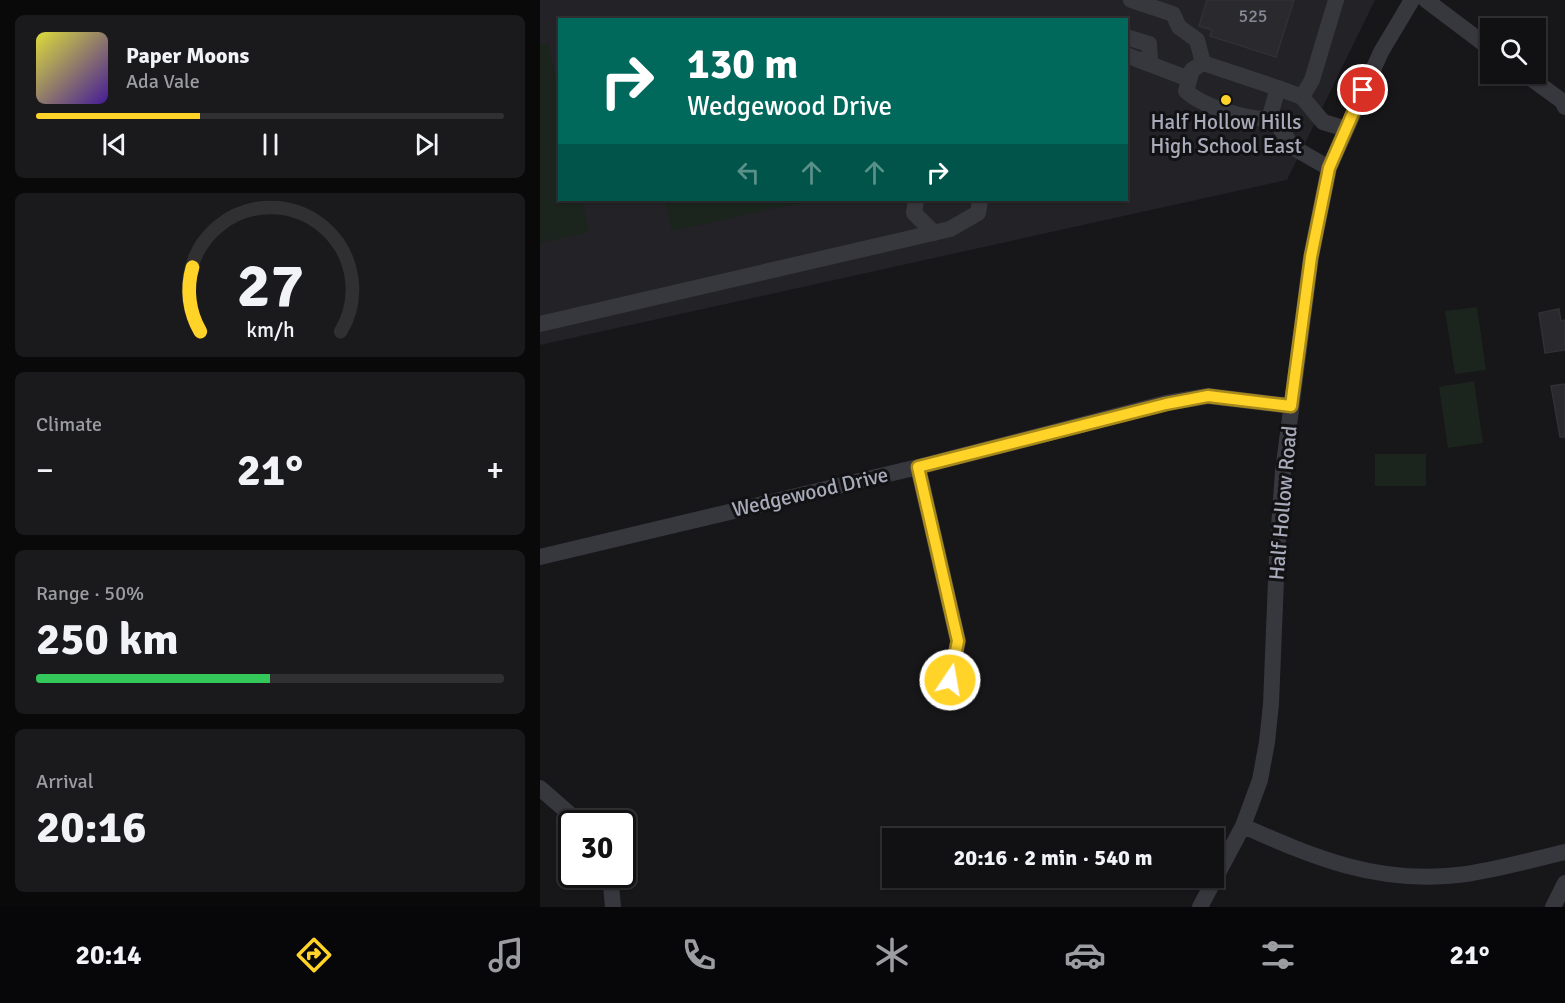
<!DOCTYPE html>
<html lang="en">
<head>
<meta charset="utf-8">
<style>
  body { margin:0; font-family:Signika,sans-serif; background:#1a191c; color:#f1f3f6; height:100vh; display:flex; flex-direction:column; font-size:22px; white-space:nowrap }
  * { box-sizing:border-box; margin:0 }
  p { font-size:20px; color:#9c9da0 }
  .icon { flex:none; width:33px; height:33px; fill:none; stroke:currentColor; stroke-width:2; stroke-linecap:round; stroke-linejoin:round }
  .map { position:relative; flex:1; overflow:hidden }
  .details { display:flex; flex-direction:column; gap:15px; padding:15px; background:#09090a; width:540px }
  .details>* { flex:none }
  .guide { position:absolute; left:18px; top:18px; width:570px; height:183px; border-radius:0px; box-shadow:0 2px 4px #0004,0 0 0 2px #303033; background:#00695c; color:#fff; overflow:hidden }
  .fabs { position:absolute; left:940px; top:18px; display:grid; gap:12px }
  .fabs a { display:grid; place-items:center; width:66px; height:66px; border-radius:0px; background:#111013; box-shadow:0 2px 4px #0004,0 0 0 2px #303033; font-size:30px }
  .speed { position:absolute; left:18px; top:810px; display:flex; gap:12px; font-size:30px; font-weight:700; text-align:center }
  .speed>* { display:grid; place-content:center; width:78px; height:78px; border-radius:50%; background:#111013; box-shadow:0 2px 4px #0004,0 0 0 2px #303033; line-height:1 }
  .speed .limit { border:3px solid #111; border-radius:9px; background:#fff; color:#111 }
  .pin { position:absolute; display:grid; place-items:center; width:51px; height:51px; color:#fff; margin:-26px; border:3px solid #fff; border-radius:50%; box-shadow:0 2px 6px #0007 }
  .me { position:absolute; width:66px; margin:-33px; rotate:12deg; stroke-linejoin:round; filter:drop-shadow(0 0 4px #0008) }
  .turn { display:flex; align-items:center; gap:21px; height:126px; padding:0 30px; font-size:27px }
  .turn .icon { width:78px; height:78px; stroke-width:2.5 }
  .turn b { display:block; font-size:42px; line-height:51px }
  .lanes { display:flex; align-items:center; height:57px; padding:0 30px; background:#0003; justify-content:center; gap:30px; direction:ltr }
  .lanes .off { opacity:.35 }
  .big { font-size:45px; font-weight:700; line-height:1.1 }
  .details .tile { flex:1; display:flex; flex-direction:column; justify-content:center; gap:9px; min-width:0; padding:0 21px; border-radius:9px; background:#1a191c }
  .details .dial { align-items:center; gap:0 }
  .dial svg { height:156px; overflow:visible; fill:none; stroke:#303033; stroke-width:7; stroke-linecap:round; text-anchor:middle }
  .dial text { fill:#f1f3f6; stroke:none }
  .song { display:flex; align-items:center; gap:18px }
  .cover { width:72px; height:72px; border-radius:9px; background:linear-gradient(135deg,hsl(60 70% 55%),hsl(260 70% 35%)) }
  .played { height:6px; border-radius:3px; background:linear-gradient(90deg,#ffd328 35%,#303033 35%) }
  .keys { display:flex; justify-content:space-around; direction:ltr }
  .heat { display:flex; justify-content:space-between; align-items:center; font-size:33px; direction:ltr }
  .charge { height:9px; border-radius:4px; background:linear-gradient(90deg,#34c759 50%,#303033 0) }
  .trip { position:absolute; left:342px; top:828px; width:342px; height:60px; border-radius:0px; background:#111013; box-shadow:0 2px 4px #0004,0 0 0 2px #303033; font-weight:700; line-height:60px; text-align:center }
  .tabs { display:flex; height:96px; justify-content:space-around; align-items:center; background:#070608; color:#9c9da0 }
  .tabs .icon { width:42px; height:42px }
  .tabs .active { color:#ffd328 }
  .tabs b { font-size:27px; color:#f1f3f6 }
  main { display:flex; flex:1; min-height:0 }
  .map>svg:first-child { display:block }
</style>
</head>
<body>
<main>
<section class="details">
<div class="tile">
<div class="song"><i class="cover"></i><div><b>Paper Moons</b><p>Ada Vale</p></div></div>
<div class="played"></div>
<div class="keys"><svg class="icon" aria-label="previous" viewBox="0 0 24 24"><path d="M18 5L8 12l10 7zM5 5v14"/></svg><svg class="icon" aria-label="pause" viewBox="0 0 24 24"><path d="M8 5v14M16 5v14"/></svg><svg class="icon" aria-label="next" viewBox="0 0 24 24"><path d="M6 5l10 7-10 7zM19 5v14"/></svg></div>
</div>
<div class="tile dial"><svg viewBox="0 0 100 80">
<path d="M14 69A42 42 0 1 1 86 69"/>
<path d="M14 69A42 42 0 0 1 10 36" stroke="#ffd328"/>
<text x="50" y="56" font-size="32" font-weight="700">27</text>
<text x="50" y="72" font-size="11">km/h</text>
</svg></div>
<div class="tile"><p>Climate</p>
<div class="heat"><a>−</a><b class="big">21°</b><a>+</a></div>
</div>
<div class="tile"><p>Range · 50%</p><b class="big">250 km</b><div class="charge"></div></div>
<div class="tile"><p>Arrival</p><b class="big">20:16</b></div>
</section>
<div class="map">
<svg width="1025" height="907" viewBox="0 0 1025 907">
  <rect width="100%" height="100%" fill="#171619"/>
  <!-- built -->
  <path fill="#232226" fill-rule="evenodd" d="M0,0H835L747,180L0,345ZM20,20H586V200H20Z"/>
  <!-- green -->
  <path fill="#1c241e" d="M8,43L19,95L20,200H42L49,232L0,243V45Z
    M125,200H273L132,231Z
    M937,307L946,370L915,374L905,311Z
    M934,381L943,443L908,448L899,387Z
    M835,454H886V486H835Z"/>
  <!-- building -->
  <path fill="#2a292d" stroke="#313035" stroke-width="1.5" d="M667,0H754L736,57L670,36L672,30L659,26Z
    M1019,309L1021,321L1025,320V350L1005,353L999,313Z
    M1025,384V437H1020L1011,386Z"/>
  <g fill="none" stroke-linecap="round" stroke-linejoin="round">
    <!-- minor -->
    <path stroke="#37373e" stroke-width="16" d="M591,0L633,14L639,27L657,40L663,63
      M886,0L951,49
      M586,37L609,44L610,60L612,65
      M586,55L649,79
      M985,74L1022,101L1025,107
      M762,97L772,80L796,0
      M729,119C706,119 663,107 646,91L652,70L663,63L738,88
      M789,168L754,148L737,124L729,119L738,88L762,97L783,122L806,129
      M376,200L374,213L394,233
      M0,324L410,229L438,213L440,200
      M378,467L418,641L410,680
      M0,557L378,467L626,403L668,396L751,406
      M0,788L41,824
      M703,826C775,858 837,884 918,875C954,871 990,860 1025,852
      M70,874L73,907
      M660,907L703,826L720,780L727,742L731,704L737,555L743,471L771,257L789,168L841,52L872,0
      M1013,907L1025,883"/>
  </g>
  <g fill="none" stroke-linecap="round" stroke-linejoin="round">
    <!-- route casing -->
    <g stroke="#a6891a" stroke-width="15">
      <path id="route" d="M410,680L418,641L378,467L626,404L668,396L751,406L771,257L789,168L823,90"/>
    </g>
    <!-- route -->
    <use href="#route" stroke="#ffd328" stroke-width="10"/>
  </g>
  <!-- markers -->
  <circle fill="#ffd328" stroke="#121114" stroke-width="2" cx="686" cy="100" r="6"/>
  <g text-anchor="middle" stroke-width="6" stroke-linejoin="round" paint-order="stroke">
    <!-- number labels -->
    <g font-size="18" fill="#878a96">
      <text x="713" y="22">525</text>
    </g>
    <!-- poi labels -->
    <g font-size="21" fill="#a7abba" stroke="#121114">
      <text x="686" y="129">Half Hollow Hills<tspan x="686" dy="24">High School East</tspan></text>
    </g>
    <!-- street labels -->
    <g font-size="21" fill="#a7abba" stroke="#121114">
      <text transform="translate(270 492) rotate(-13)" y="7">Wedgewood Drive</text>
      <text transform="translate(743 503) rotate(-85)" y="7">Half Hollow Road</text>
    </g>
  </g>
</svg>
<div class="fabs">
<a><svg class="icon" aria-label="search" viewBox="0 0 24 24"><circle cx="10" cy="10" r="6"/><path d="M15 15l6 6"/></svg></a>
</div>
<div class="speed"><div class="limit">30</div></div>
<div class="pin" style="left:823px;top:90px;background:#d93025"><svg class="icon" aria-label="arrive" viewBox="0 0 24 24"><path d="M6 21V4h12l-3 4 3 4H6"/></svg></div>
<svg class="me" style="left:410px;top:680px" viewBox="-20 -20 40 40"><circle r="17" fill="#ffd328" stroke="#fff" stroke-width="3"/><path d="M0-11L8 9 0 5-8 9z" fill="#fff"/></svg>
<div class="trip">20:16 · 2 min · 540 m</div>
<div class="guide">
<div class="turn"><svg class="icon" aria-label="right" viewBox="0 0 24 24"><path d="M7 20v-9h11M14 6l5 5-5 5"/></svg><div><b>130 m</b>Wedgewood Drive</div></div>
<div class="lanes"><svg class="icon off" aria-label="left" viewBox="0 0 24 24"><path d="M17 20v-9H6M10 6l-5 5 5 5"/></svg><svg class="icon off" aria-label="ahead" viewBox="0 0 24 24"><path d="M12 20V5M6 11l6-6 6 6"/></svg><svg class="icon off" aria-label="ahead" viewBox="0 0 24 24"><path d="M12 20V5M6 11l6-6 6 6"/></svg><svg class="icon" aria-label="right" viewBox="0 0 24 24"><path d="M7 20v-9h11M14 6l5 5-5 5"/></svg></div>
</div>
</div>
</main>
<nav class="tabs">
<b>20:14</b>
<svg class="icon active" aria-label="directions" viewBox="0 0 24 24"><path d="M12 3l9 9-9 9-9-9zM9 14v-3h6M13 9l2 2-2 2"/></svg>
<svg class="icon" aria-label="music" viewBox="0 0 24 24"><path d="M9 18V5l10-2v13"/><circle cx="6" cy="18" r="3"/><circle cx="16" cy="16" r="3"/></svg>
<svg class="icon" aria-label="phone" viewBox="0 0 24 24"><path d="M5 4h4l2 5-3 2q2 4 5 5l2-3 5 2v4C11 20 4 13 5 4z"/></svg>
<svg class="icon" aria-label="climate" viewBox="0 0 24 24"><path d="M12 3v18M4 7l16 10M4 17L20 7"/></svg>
<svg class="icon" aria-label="car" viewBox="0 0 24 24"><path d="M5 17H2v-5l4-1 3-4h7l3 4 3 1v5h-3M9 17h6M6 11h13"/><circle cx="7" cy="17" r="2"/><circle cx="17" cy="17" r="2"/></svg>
<svg class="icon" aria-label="filters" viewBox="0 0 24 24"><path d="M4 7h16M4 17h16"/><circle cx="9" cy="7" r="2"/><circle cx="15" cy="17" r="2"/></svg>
<b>21°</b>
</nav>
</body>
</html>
